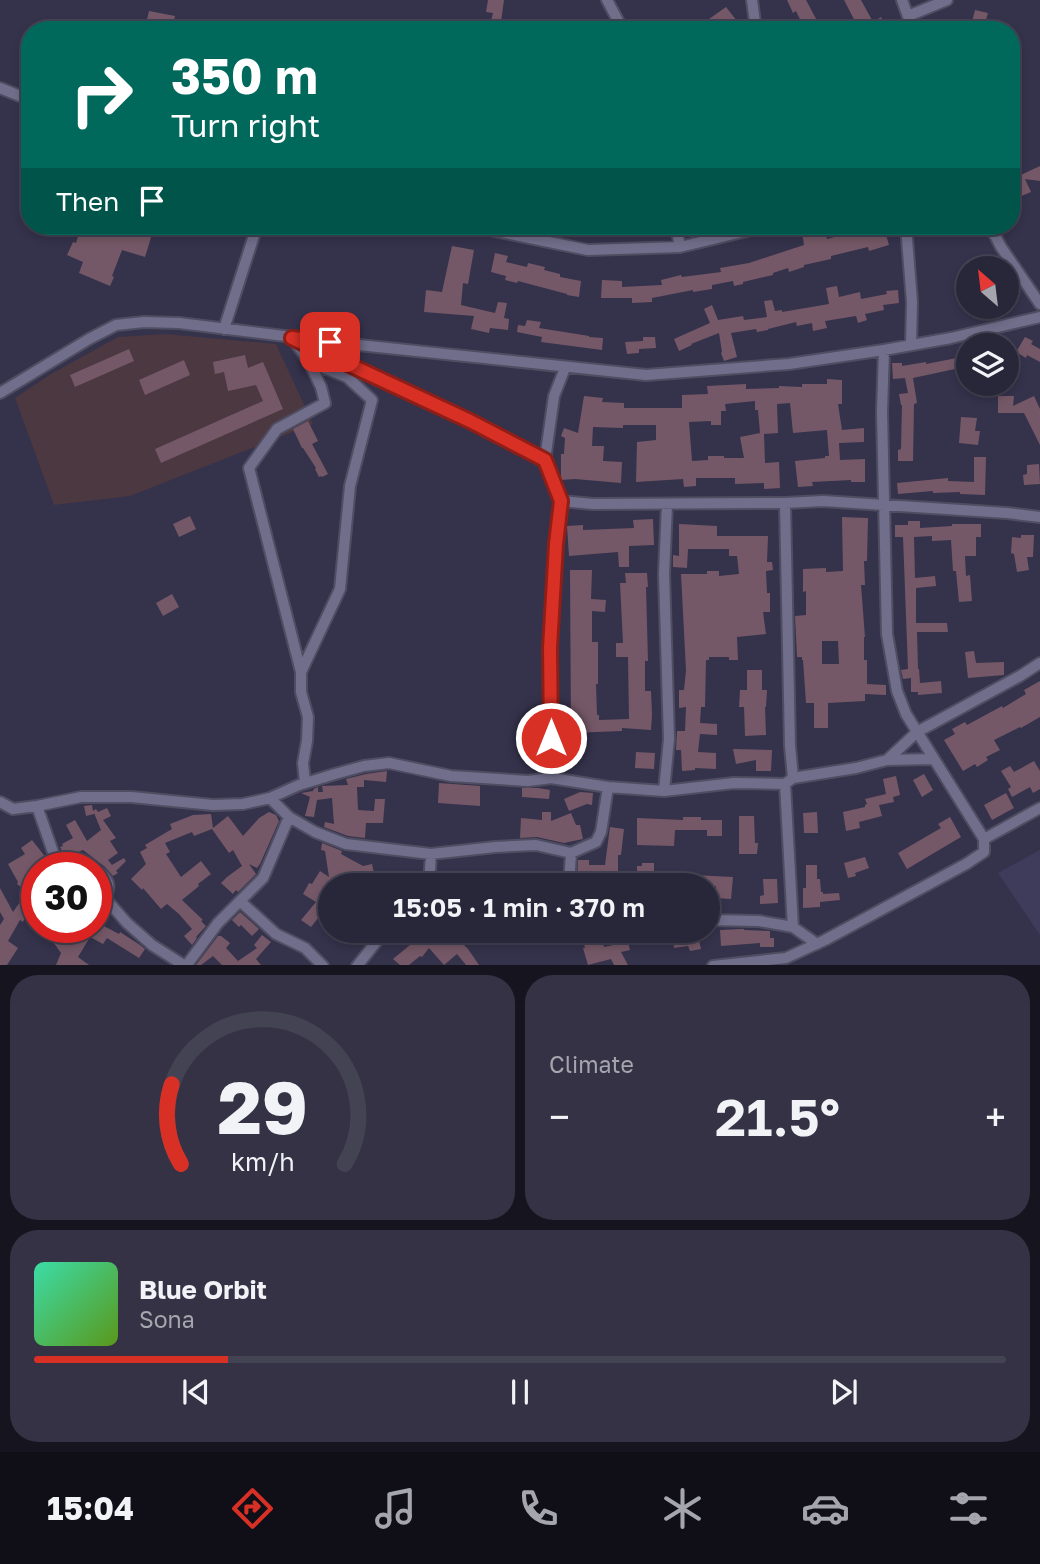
<!DOCTYPE html>
<html lang="en">
<head>
<meta charset="utf-8">
<style>
  body { margin:0; font-family:"Golos Text",sans-serif; background:#343244; color:#f1f3f6; height:100vh; display:flex; flex-direction:column; font-size:26px; white-space:nowrap }
  * { box-sizing:border-box; margin:0 }
  p { font-size:23px; color:#a5a5ae }
  .icon { flex:none; width:38px; height:38px; fill:none; stroke:currentColor; stroke-width:2; stroke-linecap:round; stroke-linejoin:round }
  .map { position:relative; height:965px; overflow:hidden }
  .sheet { display:flex; flex-direction:column; gap:10px; padding:10px; background:#16151f; flex:1 }
  .sheet>* { flex:none }
  .banner { position:absolute; left:21px; top:21px; width:999px; height:214px; border-radius:28px; box-shadow:0 4px 10px #0003,0 0 0 2px #444353; background:#00695c; color:#fff; overflow:hidden }
  .needle { width:46px; rotate:332deg }
  .fabs { position:absolute; left:956px; top:256px; display:grid; gap:14px }
  .fabs a { display:grid; place-items:center; width:63px; height:63px; border-radius:50%; background:#282639; box-shadow:0 4px 10px #0003,0 0 0 2px #444353; font-size:35px }
  .speed { position:absolute; left:21px; top:852px; display:flex; gap:14px; font-size:35px; font-weight:700; text-align:center }
  .speed>* { display:grid; place-content:center; width:91px; height:91px; border-radius:50%; background:#282639; box-shadow:0 4px 10px #0003,0 0 0 2px #444353; line-height:1 }
  .speed .limit { border:10px solid #d22; background:#fff; color:#111 }
  .pin { position:absolute; display:grid; place-items:center; width:60px; height:60px; color:#fff; margin:-30px; border-radius:14px; box-shadow:0 4px 10px #0006 }
  .me { position:absolute; width:77px; margin:-38px; rotate:0deg; stroke-linejoin:round; filter:drop-shadow(0 0 5px #0008) }
  .turn { display:flex; align-items:center; gap:24px; height:147px; padding:0 35px; font-size:32px }
  .turn .icon { width:91px; height:91px; stroke-width:2.5 }
  .turn b { display:block; font-size:49px; line-height:60px }
  .then { display:flex; align-items:center; height:66px; padding:0 35px; background:#0003; gap:14px; font-size:26px }
  .big { font-size:52px; font-weight:600; line-height:1.1 }
  .sheet .card { flex:1; display:flex; flex-direction:column; justify-content:center; gap:10px; min-width:0; padding:0 24px; border-radius:28px; background:#343244 }
  .sheet .dial { align-items:center; gap:0 }
  .dial svg { height:182px; overflow:visible; fill:none; stroke:#444353; stroke-width:7; stroke-linecap:round; text-anchor:middle }
  .dial text { fill:#f1f3f6; stroke:none }
  .song { display:flex; align-items:center; gap:21px }
  .cover { width:84px; height:84px; border-radius:10px; background:linear-gradient(135deg,hsl(160 70% 55%),hsl(90 70% 35%)) }
  .played { height:7px; border-radius:4px; background:linear-gradient(90deg,#d93025 20%,#444353 20%) }
  .keys { display:flex; justify-content:space-around; direction:ltr }
  .heat { display:flex; justify-content:space-between; align-items:center; font-size:38px; direction:ltr }
  .sheet .tiles { flex:1; display:grid; gap:10px; grid-template-columns:1fr 1fr }
  .card:last-child { grid-column:span 2 }
  .trip { position:absolute; left:318px; top:873px; width:402px; height:70px; border-radius:35px; background:#282639; box-shadow:0 4px 10px #0003,0 0 0 2px #444353; font-weight:600; line-height:70px; text-align:center }
  .menu { display:flex; height:112px; justify-content:space-around; align-items:center; background:#100f17; color:#a5a5ae }
  .menu .icon { width:49px; height:49px }
  .menu .on { color:#d93025 }
  .menu b { font-size:32px; color:#f1f3f6 }
  .map>svg:first-child { display:block }
</style>
</head>
<body>
<div class="map">
<svg width="1040" height="966" viewBox="0 0 1040 966">
  <rect width="100%" height="100%" fill="#35324c"/>
  <!-- built -->
  <path fill="#3f3c5b" d="M1040,850V935L998,873Z"/>
  <!-- education -->
  <path fill="#4b3840" d="M165,334L276,344L313,424L130,496L54,505L15,398L51,374L118,337Z"/>
  <!-- building -->
  <path fill="#755867" fill-rule="evenodd" d="M488,0H504L501,22L491,21L493,13L486,12Z
    M787,0H806L822,30H805L796,11L793,13Z
    M844,0H861L873,22L881,17L888,30H858L859,29Z
    M726,7L737,21L725,30H706L702,24Z
    M975,10L988,13L983,30H970Z
    M149,11L175,16L172,30H154L145,28Z
    M1040,166V181L1025,179L1031,192L1019,197L1012,179Z
    M81,226H135L153,231L145,257L122,250L112,276L114,277L110,286L79,273L83,262L67,255L73,242L76,243Z
    M825,227L827,239L856,231L857,236L884,228L889,245L869,251L868,247L831,256V259L804,265V267L789,272L788,268L773,273V275L743,282V284L734,286L733,281L712,285V289L693,292V290L652,298V302L632,303V298H601L602,280L622,281V287L662,285L661,280L681,275L682,277L721,272L720,268L749,263L804,245L802,232Z
    M452,246L474,250L468,284L463,283L461,305L495,313L498,302L507,303L504,318L509,319L508,330L490,328L489,333L471,329L474,316L424,312L426,290L442,292Z
    M495,253L508,256L506,262L527,267L528,263L545,267L544,270L560,274V277L581,281L579,297L567,295V294L518,281L517,283L505,280L506,276L491,272Z
    M837,286L839,297L860,292L861,299L887,294L886,291L898,290L899,303L883,305L884,310L865,314L867,320L858,323L856,316L825,321L827,328L813,331L812,323L797,326L796,322L768,329V330L757,332L756,329L731,333L737,357L724,361L721,353L722,352L719,333L691,344L692,345L679,351L674,339L710,323L704,309L712,305L718,320L743,316L744,320L767,317L764,301L772,300L775,311L782,310V312L829,304L826,288Z
    M527,320L541,322L539,328L589,336V337L603,338L602,350L541,342L542,337L517,332L518,325L525,326Z
    M643,337H655L656,348L639,349V353L627,354L625,342L643,341Z
    M1025,337L1033,341L1031,344L1040,349V362L1027,355L1026,358L1016,352Z
    M129,349L134,361L75,387L70,375Z
    M245,355L248,368L263,362L283,409L161,463L155,449L263,401L256,385L228,391L224,372L215,374L213,362Z
    M962,357L964,367L913,378L917,403L914,404L913,461H898V450L901,449L902,405H901L899,394L908,393L905,378L893,379L892,363H902V366L926,362V364Z
    M184,360L190,375L145,395L139,380Z
    M827,379L842,380V404H838L842,430L864,428V442L839,443L840,460L865,459V482H851V480L812,482L813,486L798,487L795,461L825,458V456H829L827,430L793,433L790,403L777,404L778,433L764,434L765,463L779,462L780,488L764,489V483L735,484V478H696V486L684,487L683,479L636,482L637,442L656,440V425H623V428L593,427L592,446H604L603,461L622,462L621,483L575,479L561,480V454H564L565,438L561,436L564,428L578,433L584,396L603,398L602,402L624,403V408H682V395L708,394L707,386L746,384V389L779,388V386L802,387V384H827ZM755,401V410H758L760,433L740,437L744,458H724V456H708V460L692,461L689,422L711,421V425H721V411H726L725,404Z
    M998,396H1014L1013,406L1034,396L1040,409V445L1024,413H998Z
    M961,417L977,418L975,431H980L978,445L959,443Z
    M308,421L318,441L312,444L328,474L322,477L321,476L319,477L315,469L316,468L303,448H302L293,429Z
    M974,457H986L985,495L960,494V492L933,493V491L898,494L897,483L948,478V481L974,482Z
    M1039,464L1040,484L1024,485L1023,475L1027,474V465Z
    M190,516L196,529L179,537L173,524Z
    M842,517L868,518L867,561H864L865,585H861L865,637H864V660H867V684L886,685V695L865,694V701L828,703V728H814V703H806L803,660H802V657H797L795,616L806,615V591L803,592V569L826,568V572L843,571ZM822,641H838L839,664H822Z
    M653,519L654,545L629,546V567H619L618,552L569,556L567,526L583,525V530L634,528L633,520Z
    M908,521H920V528L952,526V524H981V537H976V556H965L966,576L970,575L972,601L959,602L956,571H953L951,540L932,541V536L914,537L915,578L935,576L936,586L916,588V623H947L948,632H917L918,669H919L920,683L941,681L942,693L918,695V692H911V678L903,679L901,670L908,669L903,537H895V525H908Z
    M679,524L717,526V536H768L767,562H772L773,570L766,571L767,593H770V612H763L766,634L737,637L738,660H729V657H709V660H706L705,707H701L700,723L717,724V735L700,734L698,752L716,753V769L695,768V770L682,771L681,750H676L677,731H685L686,707L679,708V690H684L686,670L681,574H707V571H719V576L739,574L737,556H729V549H688L687,568L673,567V555L679,556Z
    M1021,535H1034L1033,557H1027L1029,570L1017,572L1014,554L1011,553L1012,537L1021,538Z
    M570,570H592L591,599L606,600L605,612L592,611V642H598V684H596L597,715H599V720L629,719L628,657H616V643H623L620,583H626L625,573H647L648,587H646L648,661H645V691H651L652,715L651,730L622,728V731L571,733Z
    M172,594L179,607L163,616L156,603Z
    M974,651L976,663L1004,662V675L968,678L965,652Z
    M747,670H762V690H767L766,707H765L766,735L745,736L744,707H739L740,690H747Z
    M1040,681V717L1021,728L1020,727L994,740L1000,750L986,757L988,760L977,767L975,764L963,771L944,740L955,734L952,729L965,722L967,725L1002,706L1003,708L1026,694L1024,690Z
    M733,749L772,750L771,771H756V760L736,764Z
    M636,752L655,753L654,769L635,768Z
    M1034,761L1040,771V789L1033,793L1030,787L1012,797L1008,789L1011,787L1001,771L1010,766L1014,772Z
    M387,771L386,782L364,780V787H357L358,810L374,811L375,799H385L383,823H366L365,838L348,836L324,827L325,822L334,824L332,798L317,800L314,817L305,816L310,797L301,793L313,791L314,789L318,787V792H323L322,786L348,785L346,779L366,774Z
    M924,774L933,790L922,797L913,780Z
    M896,776L900,795L893,797L894,802L879,805L882,816L859,822L860,828L846,831L843,812L865,807V805L867,804L865,799L886,794L883,779Z
    M439,783L480,786V806L438,803Z
    M522,788H538L550,790L549,799L522,797Z
    M580,792L593,793L592,805L587,804L569,811L564,799Z
    M1006,793L1014,808L992,820L984,805Z
    M92,805L93,811L96,809L98,812L107,808L111,816L103,820L116,838L110,841L118,853L108,860L112,865L124,858L126,861L116,871L118,873L113,876L105,867L83,850L69,856L67,853L64,855L60,847L63,846L62,844L73,838L66,825L75,820L87,841L101,830L94,813V814L86,816L84,806Z
    M269,812L276,815L279,821L260,864L257,868L249,864L256,874L238,892L236,890L233,894L221,883L227,877L242,866L233,850L229,853L212,829L194,836L192,832L165,843L170,852L166,854L181,877L201,861L211,874L198,884L199,886L182,900L203,920L201,921L206,926L196,937L197,938L192,945L184,936L192,929L179,914L167,904L161,909L143,888L142,890L131,879L146,864L140,852L147,848L145,845L172,829L170,824L193,815L211,814L213,828L228,816L243,836L259,818Z
    M542,812H551V821L571,813L576,825H580L583,839L564,843L537,837L520,838L521,818L542,820Z
    M817,812L818,833H804L803,813Z
    M739,816H754L755,843H758L757,854H739Z
    M683,817H701V820H722V836H707V830H675L674,846L637,845V818L683,820Z
    M950,817L961,837L907,869L898,853L941,828L938,824Z
    M610,827L624,829L621,855H618V886H607V883L577,884L578,860H589V865H605Z
    M32,840L54,868H37V904L32,910L29,908L23,922L20,920L8,941L18,948L7,965H0V925L4,919L0,912V888L13,912L27,892L17,884L18,882L8,864L25,854L21,848Z
    M322,843L342,851L341,854L363,866L372,864L374,873L355,877L350,886H331V911L326,908L311,927L301,920L316,902L303,894L309,883L312,884L320,871L329,877L325,851L321,850Z
    M865,857L869,868L855,873L856,876L848,878L844,863Z
    M642,863H654V886H644V875H637V866H642Z
    M806,865H817V879H820L821,892H823V894L839,893L840,900L820,902V907L803,908V888H806Z
    M693,875L733,877L731,899L715,898L716,886H693Z
    M763,879H777L778,903L760,904V896L764,895Z
    M240,912L259,929L252,936L241,925L239,927L232,920Z
    M96,922L119,934L120,932L140,945L145,949L139,958L107,938L103,944L90,937L78,957L89,965H56L61,953L43,928H96Z
    M741,929H744V930L770,931V938H774V947H760V943L721,946L720,930Z
    M393,931H428L440,943L443,940L445,943L453,934L468,949L479,965H466L457,954L444,965L429,948L422,957L420,956L409,965H400L393,959L410,945L392,933Z
    M581,931H601L604,947L628,942L630,950L621,952L628,965H614L611,959L588,965L583,948H585Z
    M691,931H697L701,949L690,951L688,946L674,948L673,937L686,935V932Z
    M262,935L271,942L256,959L261,965H222L213,956L201,965H196L218,936H221L230,943L226,948L238,961L257,948L254,945Z"/>
  <g fill="none" stroke-linecap="round" stroke-linejoin="round">
    <!-- minor casing -->
    <g stroke="#4f4d62" stroke-width="14">
      <path id="minor" d="M607,0L623,30
        M752,0L756,30
        M902,0L913,30
        M908,16L947,0
        M0,88L30,100
        M471,226L588,250L680,247L767,226
        M676,226L680,247
        M906,226L912,302L911,345
        M990,226L1001,247L1040,304
        M224,329L257,226
        M294,340L309,362L347,377L372,400L350,486L340,589L301,672V692L308,717L307,741L303,763L305,783
        M301,342L470,421L545,460L561,501L556,544L550,648L552,718L551,778
        M884,350L882,412L887,634L897,691L906,714L984,839
        M0,393L89,339L116,325L144,322L179,323L349,344L646,375L789,364L884,350L951,338L1040,317
        M545,460L554,396L565,368
        M561,501L593,504L785,503L823,501L1007,513L1040,517
        M785,503L790,746L793,778
        M301,672L249,468L277,429L325,403L321,387L309,362
        M887,760L933,759
        M785,784L793,927
        M664,791L669,739L664,574L667,504
        M270,798L289,817L315,832L346,844L431,854L495,847L536,845L571,853L596,842L601,832L608,787
        M0,802L13,809L37,806L81,797H131L213,805L243,804L270,798L299,785L335,774L364,766L389,763L451,776L528,781L551,778L608,787L664,791L734,783L785,784L793,778L856,768L887,760L917,732L1020,676L1040,663
        M37,806L54,855L64,868L79,859L94,868
        M96,870C108,879 112,884 105,898L127,923L152,945L185,966
        M429,886L431,854
        M569,886L571,853
        M240,901L276,934L305,948L323,966
        M709,920L759,921L793,927L817,944
        M186,966L218,923L263,878L289,817
        M357,966L385,931
        M713,966L786,958L825,940L966,864L984,852V839L1040,808"/>
    </g>
    <!-- minor -->
    <use href="#minor" stroke="#716e8b" stroke-width="10"/>
  </g>
  <g fill="none" stroke-linecap="round" stroke-linejoin="round">
    <!-- route casing -->
    <g stroke="#8d1f18" stroke-width="18">
      <path id="route" d="M330,342L292,338L470,421L545,460L561,501L556,544L550,648L551,738"/>
    </g>
    <!-- route -->
    <use href="#route" stroke="#d93025" stroke-width="12"/>
  </g>
</svg>
<div class="fabs">
<a><svg class="needle" viewBox="-14 -14 28 28"><path d="M0-13l5 13h-10z" fill="#e53935"/><path d="M0 13l5-13h-10z" fill="#a5a5ae"/></svg></a>
<a><svg class="icon" aria-label="layers" viewBox="0 0 24 24"><path d="M12 4l9 5-9 5-9-5zM3 14l9 5 9-5"/></svg></a>
</div>
<div class="speed"><div class="limit">30</div></div>
<div class="pin" style="left:330px;top:342px;background:#d93025"><svg class="icon" aria-label="arrive" viewBox="0 0 24 24"><path d="M6 21V4h12l-3 4 3 4H6"/></svg></div>
<svg class="me" style="left:551px;top:738px" viewBox="-20 -20 40 40"><circle r="17" fill="#d93025" stroke="#fff" stroke-width="3"/><path d="M0-11L8 9 0 5-8 9z" fill="#fff"/></svg>
<div class="trip">15:05 · 1 min · 370 m</div>
<div class="banner">
<div class="turn"><svg class="icon" aria-label="right" viewBox="0 0 24 24"><path d="M7 20v-9h11M14 6l5 5-5 5"/></svg><div><b>350 m</b>Turn right</div></div>
<div class="then">Then<svg class="icon" aria-label="arrive" viewBox="0 0 24 24"><path d="M6 21V4h12l-3 4 3 4H6"/></svg></div>
</div>
</div>
<section class="sheet">
<div class="tiles">
<div class="card dial"><svg viewBox="0 0 100 80">
<path d="M14 69A42 42 0 1 1 86 69"/>
<path d="M14 69A42 42 0 0 1 10 34" stroke="#d93025"/>
<text x="50" y="56" font-size="32" font-weight="700">29</text>
<text x="50" y="72" font-size="11">km/h</text>
</svg></div>
<div class="card"><p>Climate</p>
<div class="heat"><a>−</a><b class="big">21.5°</b><a>+</a></div>
</div>
<div class="card">
<div class="song"><i class="cover"></i><div><b>Blue Orbit</b><p>Sona</p></div></div>
<div class="played"></div>
<div class="keys"><svg class="icon" aria-label="previous" viewBox="0 0 24 24"><path d="M18 5L8 12l10 7zM5 5v14"/></svg><svg class="icon" aria-label="pause" viewBox="0 0 24 24"><path d="M8 5v14M16 5v14"/></svg><svg class="icon" aria-label="next" viewBox="0 0 24 24"><path d="M6 5l10 7-10 7zM19 5v14"/></svg></div>
</div>
</div>
</section>
<nav class="menu">
<b>15:04</b>
<svg class="icon on" aria-label="directions" viewBox="0 0 24 24"><path d="M12 3l9 9-9 9-9-9zM9 14v-3h6M13 9l2 2-2 2"/></svg>
<svg class="icon" aria-label="music" viewBox="0 0 24 24"><path d="M9 18V5l10-2v13"/><circle cx="6" cy="18" r="3"/><circle cx="16" cy="16" r="3"/></svg>
<svg class="icon" aria-label="phone" viewBox="0 0 24 24"><path d="M5 4h4l2 5-3 2q2 4 5 5l2-3 5 2v4C11 20 4 13 5 4z"/></svg>
<svg class="icon" aria-label="climate" viewBox="0 0 24 24"><path d="M12 3v18M4 7l16 10M4 17L20 7"/></svg>
<svg class="icon" aria-label="car" viewBox="0 0 24 24"><path d="M5 17H2v-5l4-1 3-4h7l3 4 3 1v5h-3M9 17h6M6 11h13"/><circle cx="7" cy="17" r="2"/><circle cx="17" cy="17" r="2"/></svg>
<svg class="icon" aria-label="filters" viewBox="0 0 24 24"><path d="M4 7h16M4 17h16"/><circle cx="9" cy="7" r="2"/><circle cx="15" cy="17" r="2"/></svg>
</nav>
</body>
</html>
